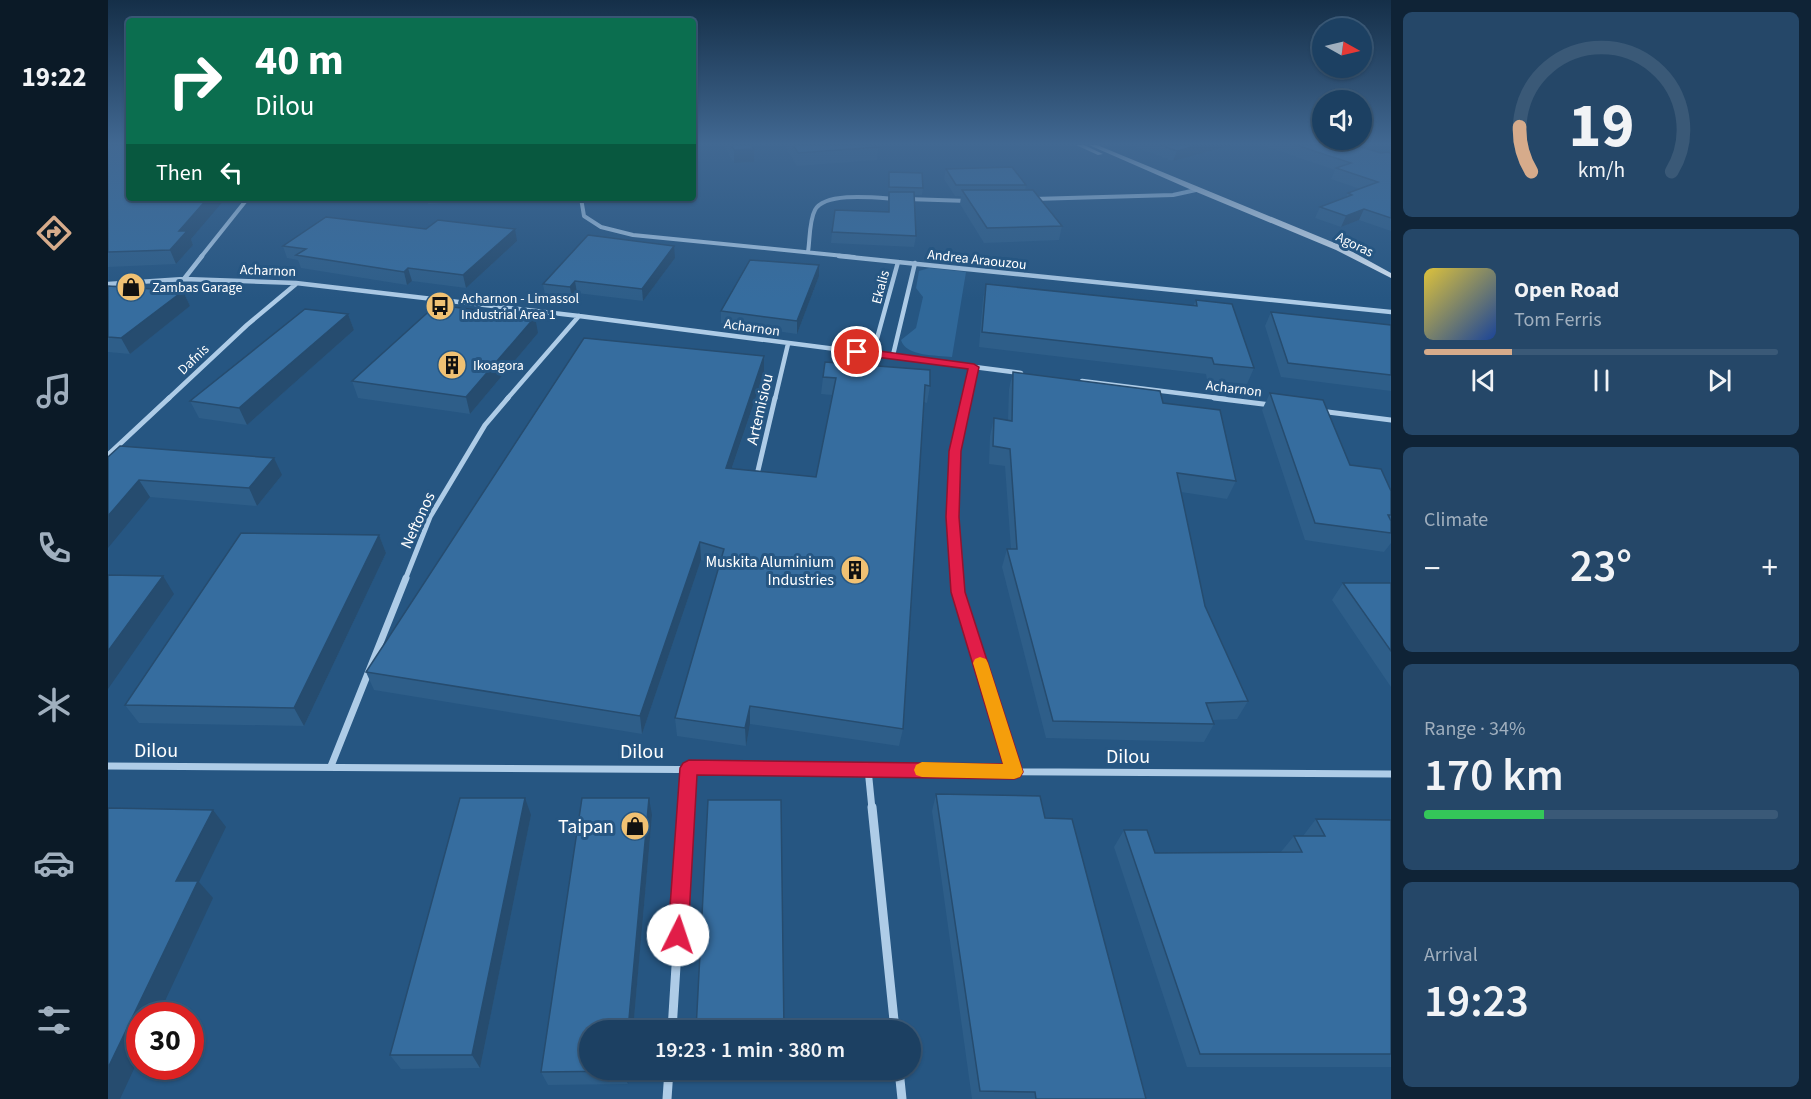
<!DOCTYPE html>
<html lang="en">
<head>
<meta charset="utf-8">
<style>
  body { margin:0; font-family:"Source Sans 3",sans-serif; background:#254768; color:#f1f3f6; height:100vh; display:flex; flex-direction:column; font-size:22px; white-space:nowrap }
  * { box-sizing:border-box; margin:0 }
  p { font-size:20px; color:#a0afbe }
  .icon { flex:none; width:33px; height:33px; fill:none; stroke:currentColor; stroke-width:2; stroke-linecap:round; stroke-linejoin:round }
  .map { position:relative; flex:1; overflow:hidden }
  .drawer { display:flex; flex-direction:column; gap:12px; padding:12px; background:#0f2336; width:420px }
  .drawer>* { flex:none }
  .guide { position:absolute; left:18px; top:18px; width:570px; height:183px; border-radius:6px; box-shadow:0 2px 4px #0004,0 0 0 2px #3a5977; background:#0b6e4f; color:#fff; overflow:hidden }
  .needle { width:39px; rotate:98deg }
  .buttons { position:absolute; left:1204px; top:18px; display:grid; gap:12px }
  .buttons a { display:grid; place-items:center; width:60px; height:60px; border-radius:50%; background:#1c4062; box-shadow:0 2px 4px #0004,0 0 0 2px #3a5977; font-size:30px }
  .speed { position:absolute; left:18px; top:1002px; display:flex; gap:12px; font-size:30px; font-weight:700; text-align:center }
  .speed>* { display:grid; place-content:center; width:78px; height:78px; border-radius:50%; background:#1c4062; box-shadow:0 2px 4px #0004,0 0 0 2px #3a5977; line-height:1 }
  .speed .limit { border:9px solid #d22; background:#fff; color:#111 }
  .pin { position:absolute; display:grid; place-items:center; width:51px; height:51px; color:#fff; margin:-26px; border:3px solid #fff; border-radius:50%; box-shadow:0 2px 6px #0007 }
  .me { position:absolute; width:66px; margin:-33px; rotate:4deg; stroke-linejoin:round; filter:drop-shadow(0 0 4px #0008) }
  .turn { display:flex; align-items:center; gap:21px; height:126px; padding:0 30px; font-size:27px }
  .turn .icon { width:78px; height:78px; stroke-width:2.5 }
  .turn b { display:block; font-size:42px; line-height:51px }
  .then { display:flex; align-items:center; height:57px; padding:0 30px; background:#0003; gap:12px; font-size:22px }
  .big { font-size:45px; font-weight:600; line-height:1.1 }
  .drawer .tile { flex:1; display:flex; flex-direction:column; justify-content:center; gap:9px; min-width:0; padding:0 21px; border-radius:9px; background:#254768 }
  .drawer .dial { align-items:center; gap:0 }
  .dial svg { height:156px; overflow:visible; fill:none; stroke:#3a5977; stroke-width:7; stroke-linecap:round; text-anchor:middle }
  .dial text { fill:#f1f3f6; stroke:none }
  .song { display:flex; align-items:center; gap:18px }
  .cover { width:72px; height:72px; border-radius:9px; background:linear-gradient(135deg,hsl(50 70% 55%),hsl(220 70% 35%)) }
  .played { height:6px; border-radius:3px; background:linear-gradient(90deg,#d6ab8b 25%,#3a5977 25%) }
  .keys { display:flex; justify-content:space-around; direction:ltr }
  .heat { display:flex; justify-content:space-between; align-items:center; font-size:33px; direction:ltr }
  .charge { height:9px; border-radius:4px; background:linear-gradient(90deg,#34c759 34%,#3a5977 0) }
  .trip { position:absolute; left:471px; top:1020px; width:342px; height:60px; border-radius:30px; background:#1c4062; box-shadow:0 2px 4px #0004,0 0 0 2px #3a5977; font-weight:600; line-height:60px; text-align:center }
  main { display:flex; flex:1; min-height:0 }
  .menu { display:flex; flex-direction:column; width:108px; justify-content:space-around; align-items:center; background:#0b1a27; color:#a0afbe }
  .menu .icon { width:42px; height:42px }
  .menu .active { color:#d6ab8b }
  .menu b { font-size:27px; color:#f1f3f6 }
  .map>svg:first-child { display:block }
</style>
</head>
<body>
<main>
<nav class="menu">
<b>19:22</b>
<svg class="icon active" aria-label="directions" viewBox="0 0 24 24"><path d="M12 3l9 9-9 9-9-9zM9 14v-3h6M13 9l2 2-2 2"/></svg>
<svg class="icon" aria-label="music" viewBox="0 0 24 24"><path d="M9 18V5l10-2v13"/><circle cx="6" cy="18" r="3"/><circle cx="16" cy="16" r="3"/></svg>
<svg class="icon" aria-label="phone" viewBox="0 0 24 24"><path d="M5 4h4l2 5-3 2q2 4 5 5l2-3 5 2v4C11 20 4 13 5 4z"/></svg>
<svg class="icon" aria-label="climate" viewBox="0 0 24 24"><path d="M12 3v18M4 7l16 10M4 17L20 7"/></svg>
<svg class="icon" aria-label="car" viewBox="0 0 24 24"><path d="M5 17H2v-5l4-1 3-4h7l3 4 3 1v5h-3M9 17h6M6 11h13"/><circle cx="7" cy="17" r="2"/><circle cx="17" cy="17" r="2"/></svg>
<svg class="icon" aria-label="filters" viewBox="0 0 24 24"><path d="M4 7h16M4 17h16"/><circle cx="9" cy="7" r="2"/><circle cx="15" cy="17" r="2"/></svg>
</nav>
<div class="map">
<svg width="1283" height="1099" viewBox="0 0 1283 1099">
  <rect width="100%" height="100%" fill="#265682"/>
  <!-- green -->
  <path fill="#306899" d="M821,268L858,272L844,357C829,355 798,357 793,340L808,328L815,297L808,288L811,271Z"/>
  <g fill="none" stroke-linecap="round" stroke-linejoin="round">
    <!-- minor-far4 -->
    <path stroke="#aecce7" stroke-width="4" d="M473,198L476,216L493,227L525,235L746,257
      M799,199L861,201
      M925,199L1065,195L1088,190
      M700,252C702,240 701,221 707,210C717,191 771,198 789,199
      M93,257L140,198"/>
    <!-- minor-far3 -->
    <path stroke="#aecce7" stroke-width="4.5" d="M731,256L1283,312
      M76,279L94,256
      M0,284L76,279L188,283L471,316L913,373
      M765,353L790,262
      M785,355L807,263
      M974,381L1118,399
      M60,399L139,325L188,284
      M399,399L471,316
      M667,399L680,344
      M859,399L866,367"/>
    <!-- minor-far2 -->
    <path stroke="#aecce7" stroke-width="5" d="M1106,398L1163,405
      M1212,411L1283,420
      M0,455L61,398
      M648,479L667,398
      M297,580L322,517L377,425L400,398
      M849,580L844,517L847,451L859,398"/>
    <!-- minor-far1 -->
    <path stroke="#aecce7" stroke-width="7" d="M849,578L850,592L906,772
      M0,766L1283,774
      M223,766L298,578
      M760,769L764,809
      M578,809L581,768"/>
    <!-- minor -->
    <path stroke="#aecce7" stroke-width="9" d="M764,807L787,1030
      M564,1030L578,807
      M791,1070L794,1099
      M559,1099L561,1070"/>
    <!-- secondary -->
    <path fill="#d8e7f6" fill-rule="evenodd" d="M968,145H976L995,154L990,155Z
      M981,145H989L1234,246L1283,273V278L1228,250L1086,191Z"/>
  </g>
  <!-- wall -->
  <path fill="#2e5e89" d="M0,145L21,198H117L83,239L85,245L68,264L0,267Z
    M616,145H643L646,149V162L626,163Z
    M676,145H768L770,147L769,160L689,166Z
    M1022,145H1124L1065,161Z
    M1154,145H1246L1273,153H1283V231L1251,220L1233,227L1207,218L1212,207L1238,197L1240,193L1252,189L1223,179L1227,170Z
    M838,169L918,185L917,190L954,226L951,240L876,243L852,204L853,196H847L836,179Z
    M781,172L815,188L814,195H806L808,236L806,247L723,243L724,232L780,212Z
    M319,198H341L340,203L320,204Z
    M409,241L358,288L304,281L299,285L193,268L190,260L179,258L175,246Z
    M567,258L535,301L469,293L464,299L437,295L435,284Z
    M711,276L689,334L613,323V311Z
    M878,284L1085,306L1088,300L1146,368L1139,384L1099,380L1098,374L871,347L875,299Z
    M0,286L75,291L82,306L22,354L0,352Z
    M1163,312L1283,325V391L1173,377L1157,326Z
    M240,314L246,330L139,425L91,418L82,401Z
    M430,333L362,414L250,398L244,381Z
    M905,372L1055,403L1128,481L1119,499L1073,492L1097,606L1140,701L1129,719L1105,720L1106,724L1096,742L938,738L894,567L899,549H903L897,466L881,464L882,436L886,418L900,420L901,389Z
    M656,373L624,468L708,477L724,395L713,394L715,377L822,386L819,403L816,402L795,729L791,746L642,724L638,746L569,736L567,718L611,566L593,560L534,734L266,690L258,672Z
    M1162,393L1242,465L1283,491V543L1276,552L1197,540L1154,410Z
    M0,457L174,475L149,506L42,497Z
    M271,535L278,553L196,726L31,723L17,705Z
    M1235,583H1283V687L1224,600Z
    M828,794L937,818L1038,1099H864L824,811Z
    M423,815L372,1068L293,1069L282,1055Z
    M544,815L525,1030H482V1070H521L520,1084L440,1085L433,1072Z
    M1208,819L1283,820V1067H1079L1006,847L1016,830L1047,853H1172L1186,836H1195Z"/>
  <!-- shaded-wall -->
  <path fill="#264c6f" d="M1091,145H1124L1065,161L1069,151Z
    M646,149V162L626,163V150Z
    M99,198L117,199L83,239L85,245L68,264L62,250L71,231Z
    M1256,209L1251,220L1233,227L1238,216Z
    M407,229L409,241L358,288L355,275Z
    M566,246L567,258L535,301L534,289Z
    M711,265V276L689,334V321Z
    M300,268L304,281L299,285L296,272Z
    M467,281L469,293L464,299L462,287Z
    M75,291L82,306L22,354L13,338Z
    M240,314L246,330L139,425L131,408Z
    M427,317L430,333L362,414L358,397Z
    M656,356V373L618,485V468Z
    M166,458L174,475L149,506L141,488Z
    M31,480L42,497L0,548V516Z
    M271,535L278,553L196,726L186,708Z
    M592,542L593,560L534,734L532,716Z
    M55,576L66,594L0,689V651Z
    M642,706V724L638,746L637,728Z
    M417,798L423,815L372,1068L364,1055Z
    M541,798L544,815L525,1030H520Z
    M105,810L118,827L91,882L105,898L50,1016H32V1056L12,1099H0V1068L68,881Z
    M516,1070H521L520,1084L516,1071Z"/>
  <!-- building -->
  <path fill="#366d9f" stroke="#264c6f" stroke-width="1.5" d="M0,145H21V198H100L71,231H79L62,250L0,252Z
    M623,145H643L646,149L626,150Z
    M685,145H768L770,147L690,153Z
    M1052,145H1091L1069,151Z
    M1188,145H1246L1273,153L1279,152L1283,153V218L1256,209L1238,216L1212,207L1244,195L1240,193L1270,182L1228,168L1243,163Z
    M904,167L918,185H848L838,169Z
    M781,172L814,173L815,188L781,187Z
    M854,190H925L954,226L879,228Z
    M781,192H806L808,236L724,232L727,210L781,212Z
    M218,217L318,229L330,220L407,229L355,275L300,268L296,272L188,255L198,249L175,246Z
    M480,235L566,246L534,289L467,281L462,287L435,284Z
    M642,260L711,265L689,321L613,311Z
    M878,284L1089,306L1088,300L1124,304L1146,368L1106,364L1104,358L874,332Z
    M0,286L75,291L13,338L0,337Z
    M328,305L427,317L358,397L244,381Z
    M197,309L240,314L131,408L82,401Z
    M1163,312L1283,325V375L1180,363Z
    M476,338L656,356L618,468L708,477L728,378L715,377L717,362L822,370V386L817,385L795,729L642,706L637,728L567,718L616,549L592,542L532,716L258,672Z
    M905,372L1052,391L1055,403L1112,410L1128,481L1069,473L1097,606L1140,701L1098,703L1106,724L945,721L899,549H909L902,449L885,446L886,418L904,421Z
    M1162,393L1215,400L1242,465L1273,469L1283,491V515H1280L1283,521V533L1207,523Z
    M12,446L166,458L141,488L31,480L0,516V457Z
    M133,533L271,535L186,708L17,705Z
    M0,575L55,576L0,651Z
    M1235,583H1283V651Z
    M828,794L932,796L937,818L964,819L1038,1099H928L927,1092L872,1091Z
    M352,798H417L364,1055H282Z
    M474,798H541L520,1030H482V1070H516V1071L433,1072Z
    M600,800H673L676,1030H588Z
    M0,808L105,810L68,881H90L0,1068Z
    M1208,819L1283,820V1054H1092L1016,830H1039L1047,853L1194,852L1186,836H1217Z"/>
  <!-- sky -->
  <linearGradient id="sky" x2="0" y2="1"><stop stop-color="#152f48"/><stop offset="0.48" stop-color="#416892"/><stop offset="1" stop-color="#416892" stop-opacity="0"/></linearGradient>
  <rect width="1283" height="299" fill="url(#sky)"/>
  <!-- route -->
  <path fill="#e11d48" stroke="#92132f" stroke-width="1.5" d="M749,348L866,364L871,367L853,451L851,517L857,592L915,772L912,777L906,779L589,775L580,935L577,942L570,945L563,942L560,935L572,768L575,763L581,760L895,764L843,592L838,517L841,451L860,369L745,354V349Z"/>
  <!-- slow -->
  <path fill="#f59e0b" d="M872,657L878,659L880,663L915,772L912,777L906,779L814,777L808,775L806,770L808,765L814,762L895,764L865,663L867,659Z"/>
  <!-- icons -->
  <defs>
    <g id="shop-disc" transform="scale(1.5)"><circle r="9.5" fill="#f0c173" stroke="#265682"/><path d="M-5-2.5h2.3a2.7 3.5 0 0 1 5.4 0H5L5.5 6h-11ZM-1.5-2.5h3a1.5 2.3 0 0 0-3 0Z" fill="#111"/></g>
    <g id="bus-disc" transform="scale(1.5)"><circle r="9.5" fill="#f0c173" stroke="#265682"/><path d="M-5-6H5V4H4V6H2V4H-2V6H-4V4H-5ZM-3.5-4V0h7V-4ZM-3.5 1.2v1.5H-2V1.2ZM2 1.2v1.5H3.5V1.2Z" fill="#111"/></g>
    <g id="building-disc" transform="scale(1.5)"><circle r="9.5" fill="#f0c173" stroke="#265682"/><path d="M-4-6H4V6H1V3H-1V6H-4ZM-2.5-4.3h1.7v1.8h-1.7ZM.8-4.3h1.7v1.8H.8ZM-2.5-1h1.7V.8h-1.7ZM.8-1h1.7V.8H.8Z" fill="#111"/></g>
  </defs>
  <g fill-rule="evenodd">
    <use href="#shop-disc" x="23" y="287"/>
    <use href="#bus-disc" x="332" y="306"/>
    <use href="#building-disc" x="344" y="365"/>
    <use href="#building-disc" x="747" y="570"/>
    <use href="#shop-disc" x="527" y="826"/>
  </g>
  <g text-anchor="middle" stroke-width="6" stroke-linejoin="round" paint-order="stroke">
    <!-- far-street labels -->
    <g font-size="14" fill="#fff" stroke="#265682">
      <text transform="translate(1247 244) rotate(26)" y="5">Agoras</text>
      <text transform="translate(869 259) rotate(6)" y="5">Andrea Araouzou</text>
      <text transform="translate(160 270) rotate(2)" y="5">Acharnon</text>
      <text transform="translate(772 287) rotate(-75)" y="5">Ekalis</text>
      <text transform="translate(644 327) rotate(8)" y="5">Acharnon</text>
      <text transform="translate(85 359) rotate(-44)" y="5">Dafnis</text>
      <text transform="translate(1126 388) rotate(7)" y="5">Acharnon</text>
    </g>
    <!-- far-poi labels -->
    <g font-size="14" fill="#fff" stroke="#265682" text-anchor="start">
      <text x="44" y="292">Zambas Garage</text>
      <text x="353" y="303">Acharnon - Limassol<tspan x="353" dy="16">Industrial Area 1</tspan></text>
      <text x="365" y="370">Ikoagora</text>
    </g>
    <!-- street labels -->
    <g font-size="16" fill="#fff" stroke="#265682">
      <text transform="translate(651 409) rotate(-77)" y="6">Artemisiou</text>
      <text transform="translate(309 520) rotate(-65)" y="6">Neftonos</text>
    </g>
    <!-- poi labels -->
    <g font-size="16" fill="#fff" stroke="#265682" text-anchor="end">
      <text x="726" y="567">Muskita Aluminium<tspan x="726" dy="18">Industries</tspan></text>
    </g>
    <!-- near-street labels -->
    <g font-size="20" fill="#fff" stroke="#265682">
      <text x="48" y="757">Dilou</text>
      <text x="534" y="758">Dilou</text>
      <text x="1020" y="763">Dilou</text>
    </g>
    <!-- near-poi labels -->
    <g font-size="20" fill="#fff" stroke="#265682" text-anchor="end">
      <text x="506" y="833">Taipan</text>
    </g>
  </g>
</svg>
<div class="buttons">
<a><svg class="needle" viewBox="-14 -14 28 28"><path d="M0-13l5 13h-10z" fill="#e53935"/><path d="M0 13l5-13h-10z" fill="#a0afbe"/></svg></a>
<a><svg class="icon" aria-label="sound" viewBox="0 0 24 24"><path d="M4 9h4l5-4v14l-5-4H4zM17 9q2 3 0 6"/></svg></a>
</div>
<div class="speed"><div class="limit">30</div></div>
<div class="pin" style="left:749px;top:352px;background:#d93025"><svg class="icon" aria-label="arrive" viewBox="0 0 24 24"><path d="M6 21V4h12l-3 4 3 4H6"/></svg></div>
<svg class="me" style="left:570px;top:935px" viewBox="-20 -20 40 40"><circle r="19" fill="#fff"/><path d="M0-13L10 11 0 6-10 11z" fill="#e11d48"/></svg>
<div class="trip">19:23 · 1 min · 380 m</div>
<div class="guide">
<div class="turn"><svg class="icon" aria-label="right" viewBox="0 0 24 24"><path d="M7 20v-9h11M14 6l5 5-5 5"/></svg><div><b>40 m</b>Dilou</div></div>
<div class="then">Then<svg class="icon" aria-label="left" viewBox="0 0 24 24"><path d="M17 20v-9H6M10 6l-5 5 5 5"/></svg></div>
</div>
</div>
<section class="drawer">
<div class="tile dial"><svg viewBox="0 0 100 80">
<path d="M14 69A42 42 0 1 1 86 69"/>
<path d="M14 69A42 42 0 0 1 8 46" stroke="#d6ab8b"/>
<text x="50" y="56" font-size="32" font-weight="700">19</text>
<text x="50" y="72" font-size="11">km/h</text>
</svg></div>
<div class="tile">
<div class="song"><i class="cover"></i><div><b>Open Road</b><p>Tom Ferris</p></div></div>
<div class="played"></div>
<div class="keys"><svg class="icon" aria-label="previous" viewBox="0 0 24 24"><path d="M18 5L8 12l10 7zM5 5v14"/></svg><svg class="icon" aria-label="pause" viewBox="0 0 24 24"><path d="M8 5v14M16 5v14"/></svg><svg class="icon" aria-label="next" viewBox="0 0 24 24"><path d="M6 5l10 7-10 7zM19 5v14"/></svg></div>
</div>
<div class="tile"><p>Climate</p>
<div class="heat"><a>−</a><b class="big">23°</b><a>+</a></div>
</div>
<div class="tile"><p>Range · 34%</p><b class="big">170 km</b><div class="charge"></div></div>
<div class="tile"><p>Arrival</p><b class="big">19:23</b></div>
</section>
</main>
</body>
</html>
